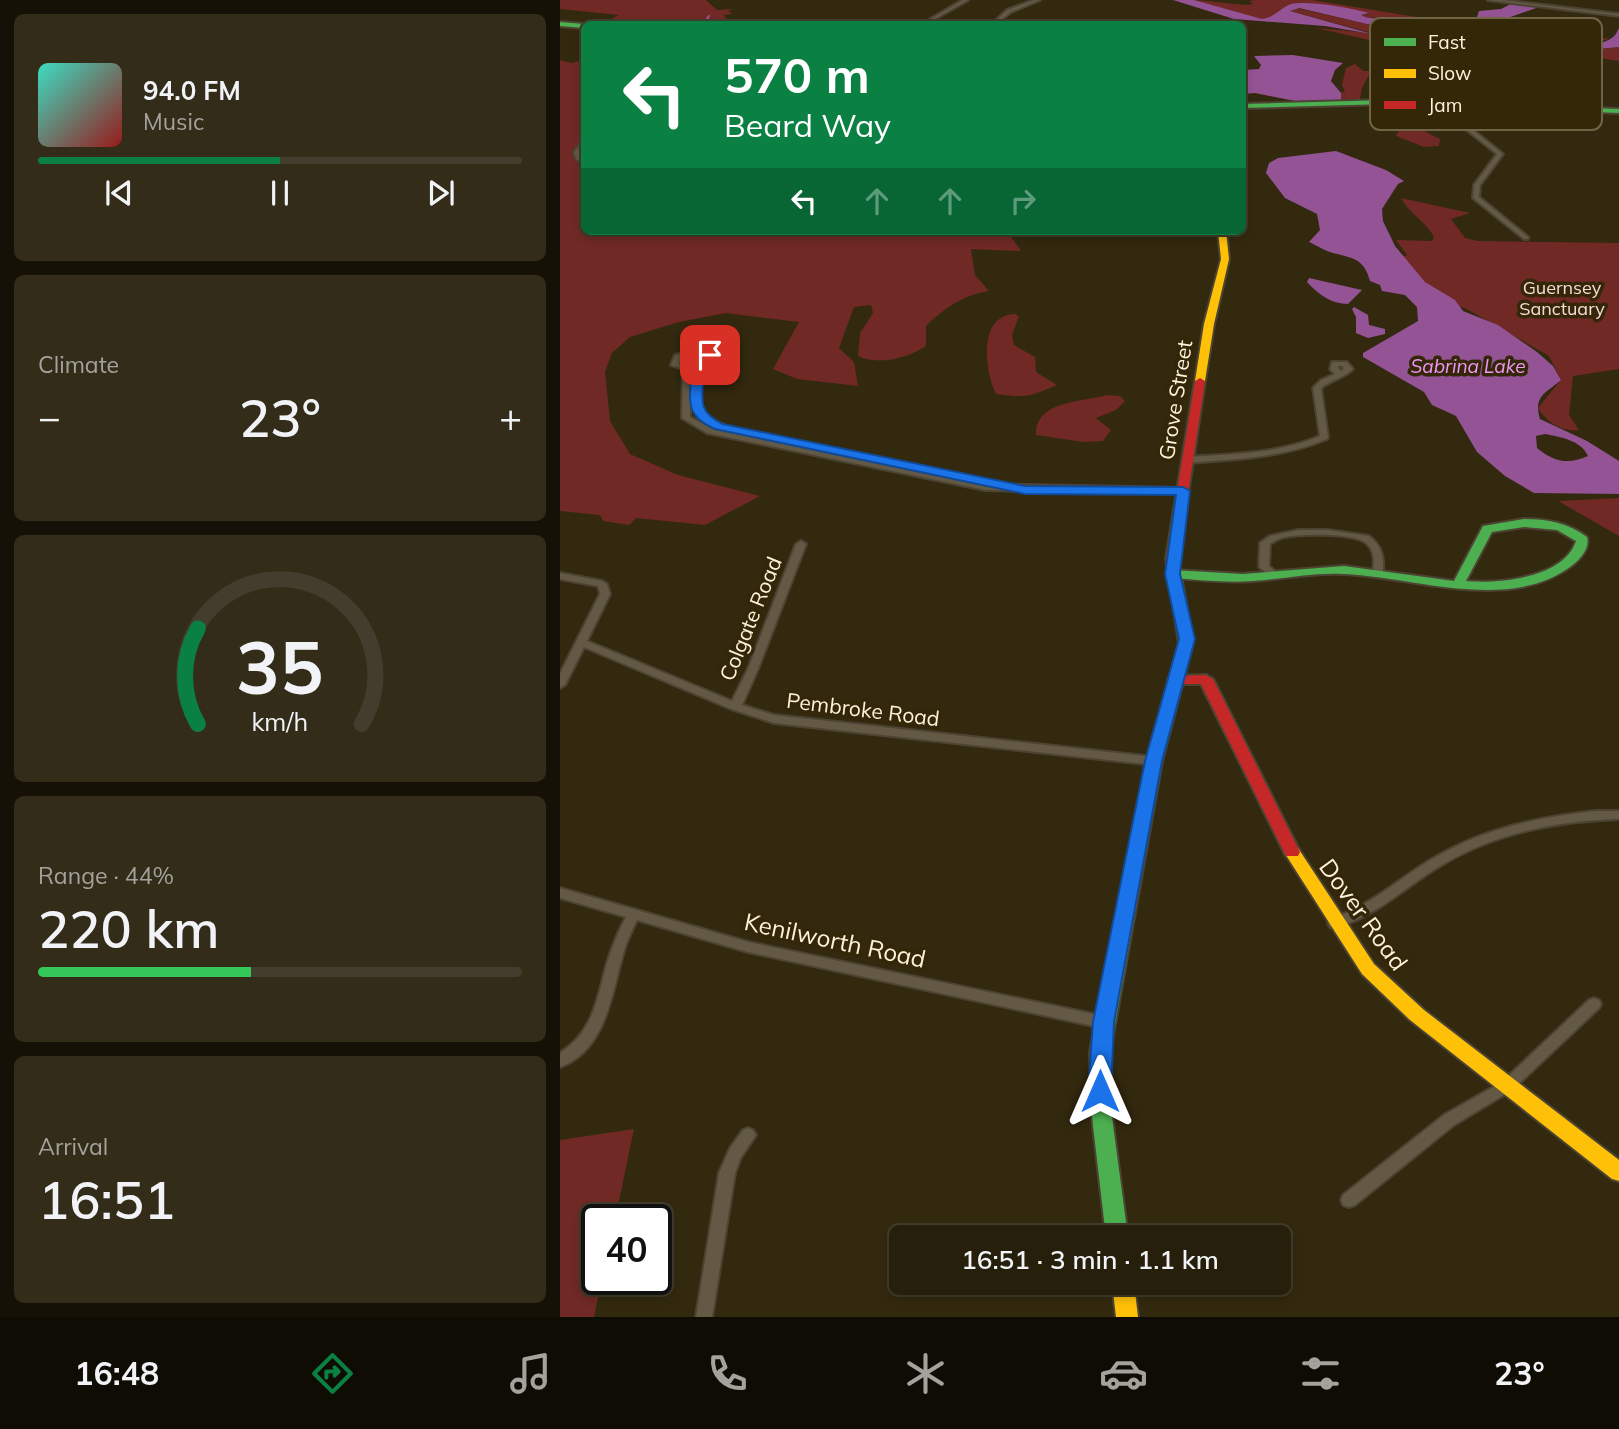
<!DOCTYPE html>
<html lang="en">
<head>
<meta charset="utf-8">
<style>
  body { margin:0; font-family:Mulish,sans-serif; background:#322c19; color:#f1f3f6; height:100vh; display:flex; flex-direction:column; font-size:26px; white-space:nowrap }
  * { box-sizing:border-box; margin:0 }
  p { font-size:23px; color:#a4a29d }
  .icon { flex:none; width:38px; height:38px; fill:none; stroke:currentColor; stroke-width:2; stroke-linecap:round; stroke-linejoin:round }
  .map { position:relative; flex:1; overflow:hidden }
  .drawer { display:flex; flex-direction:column; gap:14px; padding:14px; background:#151106; width:560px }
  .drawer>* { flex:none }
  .hud { position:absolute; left:21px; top:21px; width:665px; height:214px; border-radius:10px; box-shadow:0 4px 10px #0003,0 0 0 2px #423d2c; background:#0b8043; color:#fff; overflow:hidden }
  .speed { position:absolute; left:21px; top:1204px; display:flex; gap:14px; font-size:35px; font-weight:700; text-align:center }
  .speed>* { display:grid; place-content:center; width:91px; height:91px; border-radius:50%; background:#261f0b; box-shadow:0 4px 10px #0003,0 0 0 2px #423d2c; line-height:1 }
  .speed .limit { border:4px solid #111; border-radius:10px; background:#fff; color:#111 }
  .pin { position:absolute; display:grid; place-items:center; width:60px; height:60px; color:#fff; margin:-30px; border-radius:14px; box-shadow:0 4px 10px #0006 }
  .me { position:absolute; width:77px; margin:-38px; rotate:0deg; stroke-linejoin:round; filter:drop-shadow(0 0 5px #0008) }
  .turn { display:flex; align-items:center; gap:24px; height:147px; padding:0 28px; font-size:32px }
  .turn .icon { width:91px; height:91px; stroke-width:2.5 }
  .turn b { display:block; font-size:49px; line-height:60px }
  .lanes { display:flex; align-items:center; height:66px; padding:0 28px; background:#0003; justify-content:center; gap:35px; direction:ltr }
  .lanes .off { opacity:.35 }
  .big { font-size:52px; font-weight:600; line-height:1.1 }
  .drawer .tile { flex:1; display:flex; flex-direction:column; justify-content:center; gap:10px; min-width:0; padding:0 24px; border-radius:10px; background:#322c19 }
  .drawer .dial { align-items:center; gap:0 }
  .dial svg { height:182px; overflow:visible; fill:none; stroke:#423d2c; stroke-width:7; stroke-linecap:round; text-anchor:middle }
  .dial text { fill:#f1f3f6; stroke:none }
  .song { display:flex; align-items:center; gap:21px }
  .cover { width:84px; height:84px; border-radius:10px; background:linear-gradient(135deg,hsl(170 70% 55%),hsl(0 70% 35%)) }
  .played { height:7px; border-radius:4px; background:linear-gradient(90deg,#0b8043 50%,#423d2c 50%) }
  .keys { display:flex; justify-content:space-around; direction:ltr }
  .heat { display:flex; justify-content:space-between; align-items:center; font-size:38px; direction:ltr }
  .charge { height:10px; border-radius:5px; background:linear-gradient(90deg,#34c759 44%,#423d2c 0) }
  .trip { position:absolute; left:329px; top:1225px; width:402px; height:70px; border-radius:10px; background:#261f0b; box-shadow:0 4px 10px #0003,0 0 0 2px #423d2c; font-weight:600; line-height:70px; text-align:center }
  .menu { display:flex; height:112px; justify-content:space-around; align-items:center; background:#0f0c04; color:#a4a29d }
  .menu .icon { width:49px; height:49px }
  .menu .selected { color:#0b8043 }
  .menu b { font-size:32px; color:#f1f3f6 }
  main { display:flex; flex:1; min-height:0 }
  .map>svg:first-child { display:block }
</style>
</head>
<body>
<main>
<section class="drawer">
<div class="tile">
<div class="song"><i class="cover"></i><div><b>94.0 FM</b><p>Music</p></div></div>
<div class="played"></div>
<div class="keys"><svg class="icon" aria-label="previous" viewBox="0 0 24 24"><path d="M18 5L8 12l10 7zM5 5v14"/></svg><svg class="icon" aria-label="pause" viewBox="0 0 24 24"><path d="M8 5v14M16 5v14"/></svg><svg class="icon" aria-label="next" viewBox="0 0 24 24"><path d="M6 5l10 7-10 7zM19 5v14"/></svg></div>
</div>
<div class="tile"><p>Climate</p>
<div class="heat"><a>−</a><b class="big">23°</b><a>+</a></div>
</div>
<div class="tile dial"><svg viewBox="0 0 100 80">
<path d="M14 69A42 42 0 1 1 86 69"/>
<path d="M14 69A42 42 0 0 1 14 27" stroke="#0b8043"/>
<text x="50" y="56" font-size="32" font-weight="700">35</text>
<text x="50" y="72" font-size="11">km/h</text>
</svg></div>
<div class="tile"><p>Range · 44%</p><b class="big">220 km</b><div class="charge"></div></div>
<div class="tile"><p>Arrival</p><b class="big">16:51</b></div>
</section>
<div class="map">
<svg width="1059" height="1317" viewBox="0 0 1059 1317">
  <rect width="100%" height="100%" fill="#33290f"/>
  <!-- green -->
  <path fill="#702925" d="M0,0H146L157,10L172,9L168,11L173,14L163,15L173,24H114L90,20L77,24H41L59,15L0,9Z
    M634,0C646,0 688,7 693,4L689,1L695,0H752L893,23L805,17L800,15L809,14C786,10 756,0 732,4C722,7 715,18 704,19C681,20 656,7 634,0Z
    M736,8L807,24L854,28L883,44L909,51L883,59L860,58L855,63H841L842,58H869L886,51L818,42L756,28L811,33L730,11Z
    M957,37L984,42L1049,38C1027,52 926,53 903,42L949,47L950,45L934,40Z
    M1059,47V61L1033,57L1004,63L1005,58L996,55Z
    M0,60L11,63L24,60V231H447L461,251L411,249L415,275L429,291C405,294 383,309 366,326V346C348,358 319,366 298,356L300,333L313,313L311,305L294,307L279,348L294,362L298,386L237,379L213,369L239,322L166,313L119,322L70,337L52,353L45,372L50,421L70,454L118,475L200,496L145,525L76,518L69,525L43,521L40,515L0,511Z
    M795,64L803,71H811L802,88L800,99L780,101L781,93L785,91L782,85L786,68Z
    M837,116L865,118L859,123L864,131L880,139L879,146L864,147L836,136L841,126L835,119Z
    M841,198L910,213L891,219L905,238L918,241L1059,243V369L1013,376L1009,415L1019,430C1000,432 987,422 978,408L1001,380L989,356L905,308C879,303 858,277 842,257L847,255L836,240L872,241L874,237C866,221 849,214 841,198Z
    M455,314L459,316L452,335L454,345L475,357L476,372L497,385C469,397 467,398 436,394C425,373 417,315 455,314Z
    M547,395L560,396L565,401L556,410L536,418L551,430L543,441L523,442L476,435C475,400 524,402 547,395Z
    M1059,498V536L998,501Z
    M74,1129L55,1220H37V1279H42L34,1317H0V1140Z"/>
  <!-- water -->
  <path fill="#935394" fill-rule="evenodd" d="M613,0H634L702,19C714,18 720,8 731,4C748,0 792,8 809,13L801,15L805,17L920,34L922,33L910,24L909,19L917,17L919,11L941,9L953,3L979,7L942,20L956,29L953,32L957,37L935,40L951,47L903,42C928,51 1035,54 1053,37C1056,35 1057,31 1059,28V47L998,53L996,55L1005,59L997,65L963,64L955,59L928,52L909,51L883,44L854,28L807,24L739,8L730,11L812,34L765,26L674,19Z
    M733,55L783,63L775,70L771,81L781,93V100L735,101L695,93L683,94V70L699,69L701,65L694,56Z
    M776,151L826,170L844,181L838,184L822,209L823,221L835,246L865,282L895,300L903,311L938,325L977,352L993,366L1001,380C986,393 973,396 980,419L1027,441L1059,461V494L974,493L945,476L917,452L896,416L872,405L864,392L803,357V353L858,321L857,307L845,295L822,291L820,285L810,281C804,258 792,258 773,253C765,251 758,246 749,242L760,230L757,214L725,198L706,173L709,163L718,158ZM985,434C1000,437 1021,440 1028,456C1008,465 994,462 977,448L976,436Z
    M749,278L802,290L788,304C771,304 758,294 747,282Z
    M794,307L808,315L809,325L825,329V334L808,338L796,333V317L792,309Z"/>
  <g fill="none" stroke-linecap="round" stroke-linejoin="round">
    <!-- stream -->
    <path stroke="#935394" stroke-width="2" d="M149,16L147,18L154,24"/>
    <!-- street casing -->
    <g stroke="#4c4332" stroke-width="4">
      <path id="street" d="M403,0H408L366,24H362Z
        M474,0H480L451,12L436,24H432L447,10Z
        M928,0H941L1059,14V16Z
        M886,102L889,104L888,110L943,154L920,185L919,197L968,237V239H964L913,198L914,185L937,154L883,111V104Z
        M24,139V145L20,152L21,157L24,160V164L16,159L14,152Z
        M133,351L149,352L156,360L142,368C140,395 134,414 164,425V429C130,429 131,396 134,371H131L130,417L153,429L425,484L623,488L627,491L623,494L425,490L147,433L122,418L123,369L111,365L115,355ZM133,355L144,356L147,359L133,366L119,364L121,358Z
        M772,362H787L793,369C784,378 771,380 761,388L768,437L767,439C722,458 675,459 627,463L623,460L627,457C672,454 717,454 760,436L753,388L761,380L775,374L770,369ZM778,366H782L784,369L781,371L778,368Z
        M738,530H768L809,536C822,546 824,557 823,572L818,575L813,572C814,563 815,552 808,545C798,532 741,534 725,537C719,538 715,541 710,544L709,566L719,575L717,577H711L699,567L700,543L710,536Z
        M241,541L246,544L198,669L182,705L214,715L594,757L598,758L600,761L598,764L594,765L214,723L171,709L24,647L5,685L0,688V674L40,594L38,586L0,579V573L42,581L47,584L50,594L27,641L172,701L188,669L236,544Z
        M1036,811H1059V819C996,821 934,833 880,866C842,889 820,914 775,928L770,927L768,923L770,919C809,907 837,880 872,859C922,829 978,817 1036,811Z
        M0,888L188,942L543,1016L548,1018L550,1022L548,1026L543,1028L188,952L77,920C72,930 67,940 64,951C52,991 47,1050 0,1067V1053C34,1031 37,999 47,963C52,947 58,932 66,917L0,898Z
        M1034,998L1039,1000L1041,1004L1039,1008L952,1090L894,1125L795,1205L789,1207L783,1205L781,1200L783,1195L884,1115L942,1082L1029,1000Z
        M188,1128L193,1130L196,1135L181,1157L175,1173L152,1317H136L159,1173L170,1148L183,1130Z"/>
    </g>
    <!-- fast casing -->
    <g stroke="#4c4332" stroke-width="4">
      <path id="fast" d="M0,22L24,24H25L24,28L0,26Z
        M827,100L1059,109V113L827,104L682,108V104Z
        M964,519C988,519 1008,523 1027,537C1030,547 1022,557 1014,564C951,614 856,577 784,574C754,572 723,579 693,581C666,583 640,580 613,578L607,574L613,570L683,574L784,566L894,581L923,526ZM964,527L997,530L1016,541C1004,578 939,584 906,581L932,532Z
        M626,639L633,643L602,761L550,1052L552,1117L568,1237H546L532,1117L530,1052L586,761L619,643Z"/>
    </g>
    <!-- slow casing -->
    <g stroke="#4c4332" stroke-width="4">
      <path id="slow" d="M658,231H666L669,259L654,324L645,381L640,384L635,381L644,324L661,259Z
        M732,846L738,848L814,964L864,1010L1059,1160V1181L1052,1179L850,1020L802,974L724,852L726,848Z
        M552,1283H574L578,1317H556Z"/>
    </g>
    <!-- jam casing -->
    <g stroke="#4c4332" stroke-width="4">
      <path id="jam" d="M640,378L645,381L618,559L633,643L626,647L619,643L606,559L635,381Z
        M646,675L653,679L740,852L738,856H726L724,852L641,684H615L608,680L615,676Z"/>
    </g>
    <!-- street -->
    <use href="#street" fill="#635945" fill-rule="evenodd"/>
    <!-- fast -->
    <use href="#fast" fill="#4caf50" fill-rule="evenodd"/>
    <!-- slow -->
    <use href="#slow" fill="#ffc107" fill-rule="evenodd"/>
    <!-- jam -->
    <use href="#jam" fill="#c62828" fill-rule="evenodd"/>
  </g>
  <!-- route -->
  <path fill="#1a73e8" stroke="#114b97" stroke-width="2" d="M146,353H154L156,363L144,370C143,397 135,411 163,424L465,486L623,487L630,491L620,574L635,639L602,761L554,1022L551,1091L547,1097L540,1100L532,1097L528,1091L533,1022L585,761L619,639L605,574L616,495L465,494L155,429C123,415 130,399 132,368L144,361Z"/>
  <g text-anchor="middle" stroke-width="7" stroke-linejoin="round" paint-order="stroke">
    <!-- far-park labels -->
    <g font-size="18" fill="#f8dbd8" stroke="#342708">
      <text x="1002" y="294">Guernsey<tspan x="1002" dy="21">Sanctuary</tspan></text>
    </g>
    <!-- far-water labels -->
    <g font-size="19" font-style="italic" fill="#f397f9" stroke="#342708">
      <text x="908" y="373">Sabrina Lake</text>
    </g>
    <!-- street labels -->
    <g font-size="21" fill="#fdf2db" stroke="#342708">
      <text transform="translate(616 400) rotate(-81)" y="7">Grove Street</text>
      <text transform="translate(191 619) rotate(-68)" y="7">Colgate Road</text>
      <text transform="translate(303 710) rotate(7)" y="7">Pembroke Road</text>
    </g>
    <!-- near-street labels -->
    <g font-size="24" fill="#fdf2db" stroke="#342708">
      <text transform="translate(803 915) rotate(54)" y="8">Dover Road</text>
      <text transform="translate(275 941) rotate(12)" y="8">Kenilworth Road</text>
    </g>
  </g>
  <!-- legend -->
  <rect x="810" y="18" width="232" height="112" rx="10" fill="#342708" stroke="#706447" stroke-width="2"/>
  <rect x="824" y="38" width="32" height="8" fill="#4caf50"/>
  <rect x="824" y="69" width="32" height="9" fill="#ffc107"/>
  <rect x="824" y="101" width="32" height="8" fill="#c62828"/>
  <g font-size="19" fill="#fdf2db">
    <text x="868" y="49">Fast</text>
    <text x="868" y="80">Slow</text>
    <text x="868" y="112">Jam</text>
  </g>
</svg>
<div class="speed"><div class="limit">40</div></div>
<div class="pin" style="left:150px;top:355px;background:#d93025"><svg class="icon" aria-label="arrive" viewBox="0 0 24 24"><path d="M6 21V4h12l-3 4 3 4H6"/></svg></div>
<svg class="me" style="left:540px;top:1091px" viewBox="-20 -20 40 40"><path d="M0-17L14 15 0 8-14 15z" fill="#1a73e8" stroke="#fff" stroke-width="4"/></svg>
<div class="trip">16:51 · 3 min · 1.1 km</div>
<div class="hud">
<div class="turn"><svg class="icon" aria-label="left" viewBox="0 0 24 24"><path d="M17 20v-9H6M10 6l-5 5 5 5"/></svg><div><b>570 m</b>Beard Way</div></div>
<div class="lanes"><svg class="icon" aria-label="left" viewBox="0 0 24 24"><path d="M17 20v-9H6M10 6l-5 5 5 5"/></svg><svg class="icon off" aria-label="ahead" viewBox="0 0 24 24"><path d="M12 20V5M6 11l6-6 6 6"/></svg><svg class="icon off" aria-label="ahead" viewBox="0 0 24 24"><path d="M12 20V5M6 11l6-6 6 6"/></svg><svg class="icon off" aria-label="right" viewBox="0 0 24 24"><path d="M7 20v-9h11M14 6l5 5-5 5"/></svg></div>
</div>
</div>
</main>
<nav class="menu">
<b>16:48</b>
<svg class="icon selected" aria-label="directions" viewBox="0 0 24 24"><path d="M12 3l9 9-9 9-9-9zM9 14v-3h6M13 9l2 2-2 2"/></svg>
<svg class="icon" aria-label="music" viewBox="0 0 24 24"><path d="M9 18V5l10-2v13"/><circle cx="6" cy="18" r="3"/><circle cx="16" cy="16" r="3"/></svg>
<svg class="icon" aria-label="phone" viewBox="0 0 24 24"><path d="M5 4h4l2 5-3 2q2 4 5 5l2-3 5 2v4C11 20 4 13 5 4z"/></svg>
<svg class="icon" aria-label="climate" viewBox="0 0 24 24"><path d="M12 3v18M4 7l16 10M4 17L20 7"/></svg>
<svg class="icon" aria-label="car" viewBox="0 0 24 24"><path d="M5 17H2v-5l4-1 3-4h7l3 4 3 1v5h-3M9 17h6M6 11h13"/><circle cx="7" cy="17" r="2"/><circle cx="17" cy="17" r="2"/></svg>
<svg class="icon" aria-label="filters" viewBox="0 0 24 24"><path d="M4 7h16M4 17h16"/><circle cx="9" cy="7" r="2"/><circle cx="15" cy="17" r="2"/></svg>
<b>23°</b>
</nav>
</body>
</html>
